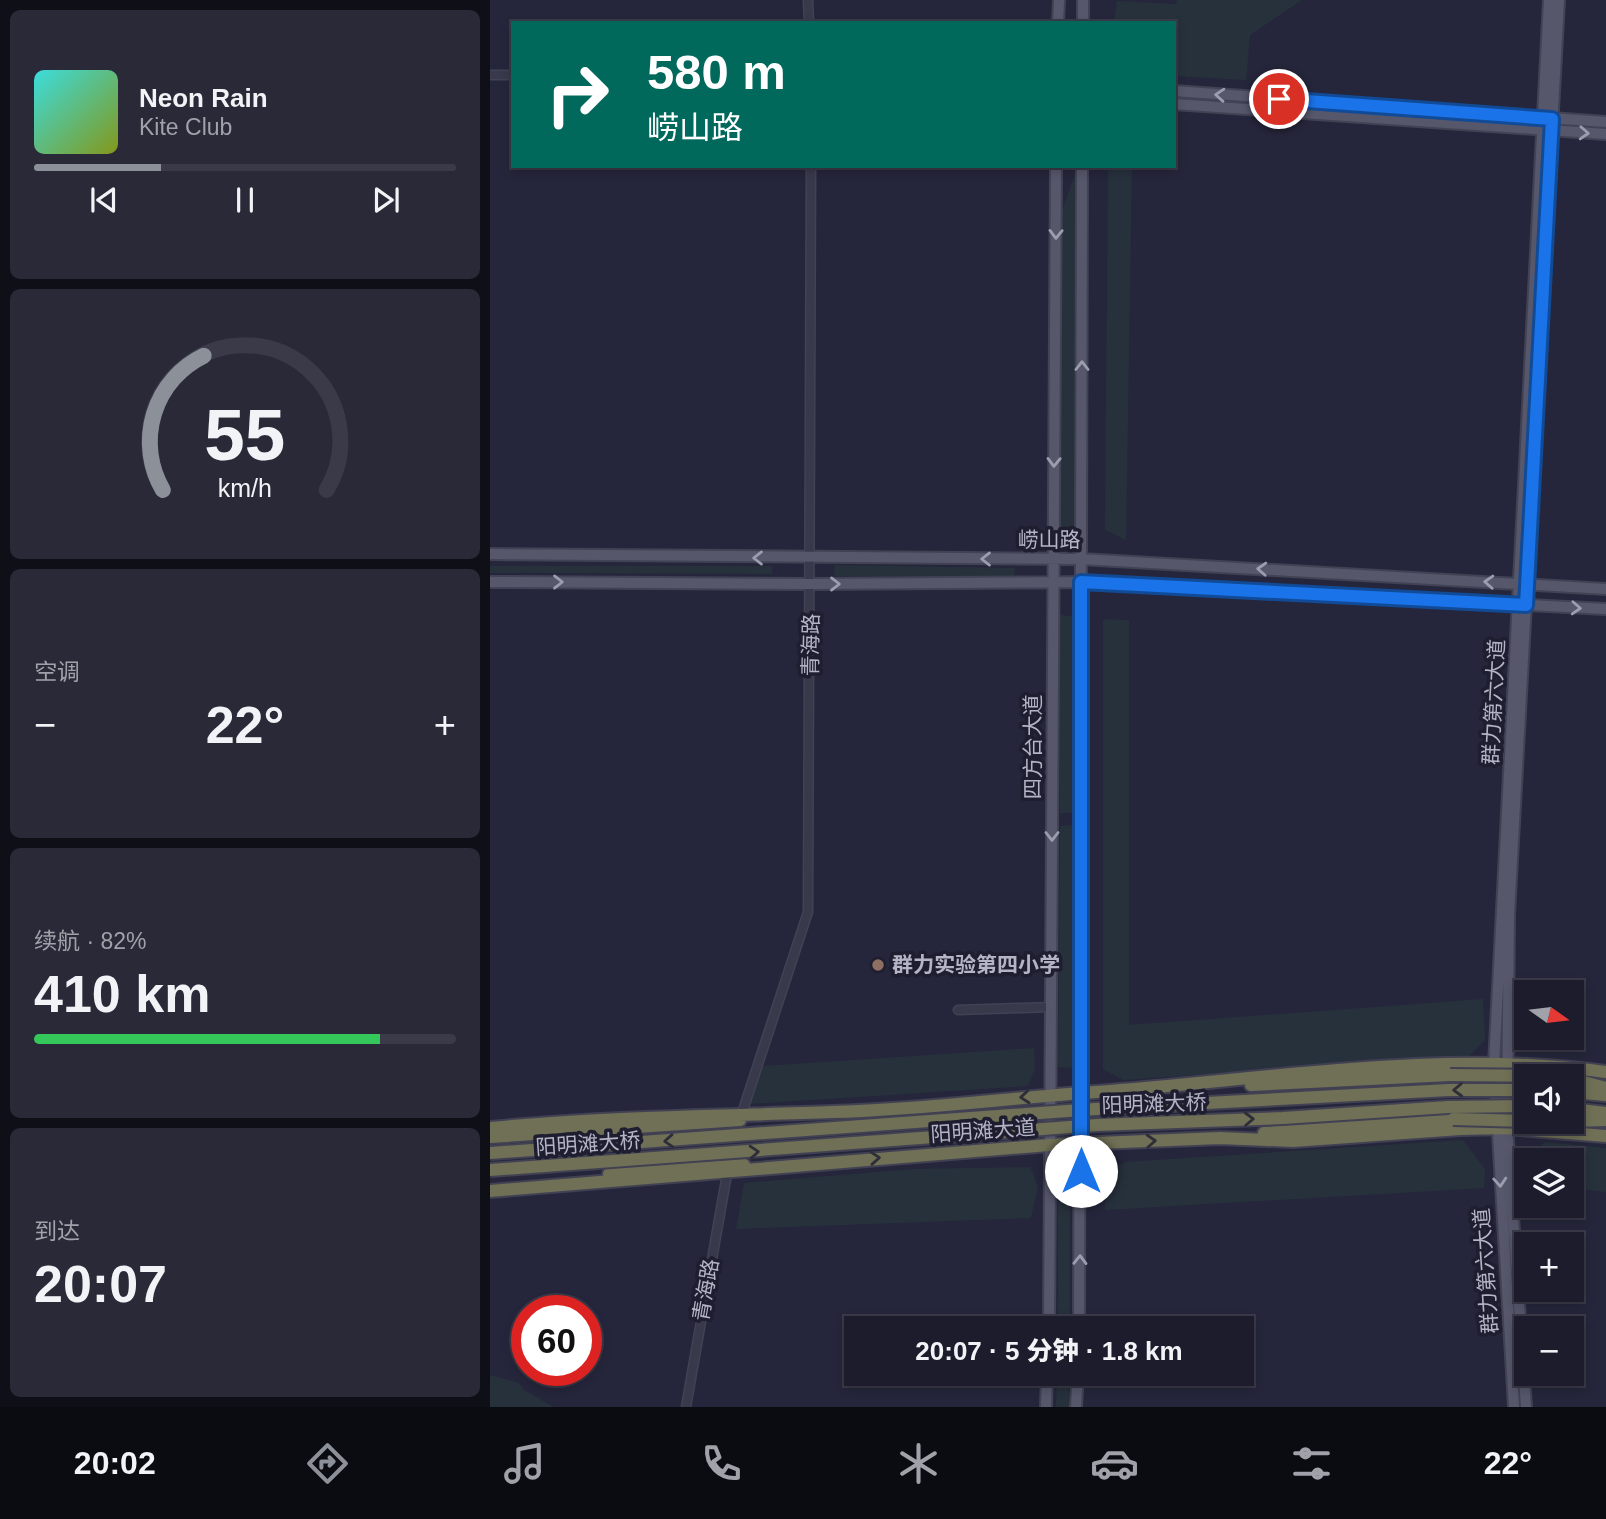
<!DOCTYPE html>
<html lang="zh">
<head>
<meta charset="utf-8">
<style>
  body { margin:0; font-family:Arial,"Noto Sans SC",sans-serif; background:#292938; color:#f1f3f6; height:100vh; display:flex; flex-direction:column; font-size:26px; white-space:nowrap }
  * { box-sizing:border-box; margin:0 }
  p { font-size:23px; color:#a0a1a9 }
  .icon { flex:none; width:38px; height:38px; fill:none; stroke:currentColor; stroke-width:2; stroke-linecap:round; stroke-linejoin:round }
  .map { position:relative; flex:1; overflow:hidden }
  .drawer { display:flex; flex-direction:column; gap:10px; padding:10px; background:#0f0f18; width:490px }
  .drawer>* { flex:none }
  .hud { position:absolute; left:21px; top:21px; width:665px; height:147px; border-radius:0px; box-shadow:0 4px 10px #0003,0 0 0 2px #3a3a48; background:#00695c; color:#fff; overflow:hidden }
  .needle { width:46px; rotate:104deg }
  .buttons { position:absolute; left:1024px; top:980px; display:grid; gap:14px }
  .buttons a { display:grid; place-items:center; width:70px; height:70px; border-radius:0px; background:#1c1c2c; box-shadow:0 4px 10px #0003,0 0 0 2px #3a3a48; font-size:35px }
  .speed { position:absolute; left:21px; top:1295px; display:flex; gap:14px; font-size:35px; font-weight:700; text-align:center }
  .speed>* { display:grid; place-content:center; width:91px; height:91px; border-radius:50%; background:#1c1c2c; box-shadow:0 4px 10px #0003,0 0 0 2px #3a3a48; line-height:1 }
  .speed .limit { border:10px solid #d22; background:#fff; color:#111 }
  .pin { position:absolute; display:grid; place-items:center; width:60px; height:60px; color:#fff; margin:-30px; border:4px solid #fff; border-radius:50%; box-shadow:0 2px 7px #0007 }
  .me { position:absolute; width:77px; margin:-38px; rotate:0deg; stroke-linejoin:round; filter:drop-shadow(0 0 5px #0008) }
  .turn { display:flex; align-items:center; gap:24px; height:147px; padding:0 21px; font-size:32px }
  .turn .icon { width:91px; height:91px; stroke-width:2.5 }
  .turn b { display:block; font-size:49px; line-height:60px }
  .big { font-size:52px; font-weight:800; line-height:1.1 }
  .drawer .tile { flex:1; display:flex; flex-direction:column; justify-content:center; gap:10px; min-width:0; padding:0 24px; border-radius:10px; background:#292938 }
  .drawer .dial { align-items:center; gap:0 }
  .dial svg { height:182px; overflow:visible; fill:none; stroke:#3a3a48; stroke-width:7; stroke-linecap:round; text-anchor:middle }
  .dial text { fill:#f1f3f6; stroke:none }
  .song { display:flex; align-items:center; gap:21px }
  .cover { width:84px; height:84px; border-radius:10px; background:linear-gradient(135deg,hsl(180 70% 55%),hsl(70 70% 35%)) }
  .played { height:7px; border-radius:4px; background:linear-gradient(90deg,#8c9099 30%,#3a3a48 30%) }
  .keys { display:flex; justify-content:space-around; direction:ltr }
  .heat { display:flex; justify-content:space-between; align-items:center; font-size:38px; direction:ltr }
  .charge { height:10px; border-radius:5px; background:linear-gradient(90deg,#34c759 82%,#3a3a48 0) }
  .trip { position:absolute; left:354px; top:1316px; width:410px; height:70px; border-radius:0px; background:#1c1c2c; box-shadow:0 4px 10px #0003,0 0 0 2px #3a3a48; font-weight:800; line-height:70px; text-align:center }
  .tabs { display:flex; height:112px; justify-content:space-around; align-items:center; background:#0b0b12; color:#a0a1a9 }
  .tabs .icon { width:49px; height:49px }
  .tabs .current { color:#8c9099 }
  .tabs b { font-size:32px; color:#f1f3f6 }
  main { display:flex; flex:1; min-height:0 }
  .map>svg:first-child { display:block }
</style>
</head>
<body>
<main>
<section class="drawer">
<div class="tile">
<div class="song"><i class="cover"></i><div><b>Neon Rain</b><p>Kite Club</p></div></div>
<div class="played"></div>
<div class="keys"><svg class="icon" aria-label="previous" viewBox="0 0 24 24"><path d="M18 5L8 12l10 7zM5 5v14"/></svg><svg class="icon" aria-label="pause" viewBox="0 0 24 24"><path d="M8 5v14M16 5v14"/></svg><svg class="icon" aria-label="next" viewBox="0 0 24 24"><path d="M6 5l10 7-10 7zM19 5v14"/></svg></div>
</div>
<div class="tile dial"><svg viewBox="0 0 100 80">
<path d="M14 69A42 42 0 1 1 86 69"/>
<path d="M14 69A42 42 0 0 1 32 10" stroke="#8c9099"/>
<text x="50" y="56" font-size="32" font-weight="700">55</text>
<text x="50" y="72" font-size="11">km/h</text>
</svg></div>
<div class="tile"><p>空调</p>
<div class="heat"><a>−</a><b class="big">22°</b><a>+</a></div>
</div>
<div class="tile"><p>续航 · 82%</p><b class="big">410 km</b><div class="charge"></div></div>
<div class="tile"><p>到达</p><b class="big">20:07</b></div>
</section>
<div class="map">
<svg width="1116" height="1407" viewBox="0 0 1116 1407">
  <rect width="100%" height="100%" fill="#25263b"/>
  <!-- green -->
  <path fill="#27313c" d="M687,0H812L760,35L756,80L684,76V23H624L627,1L686,4Z
    M618,166H642L636,540L615,530Z
    M585,175L584,538H569L571,213Z
    M345,565L525,568L524,577L344,576Z
    M0,566H282V574L0,573Z
    M569,615L583,616V813H570Z
    M613,619L639,620V1025L993,999L995,1040L979,1056L633,1080L613,1069Z
    M583,825L582,1068L568,1067L570,826Z
    M544,1048L545,1069L538,1086L259,1104L273,1066Z
    M973,1140L995,1169L994,1188L615,1210V1173L635,1162Z
    M1055,1142L1116,1148V1192L1082,1188V1160H1043L1042,1154Z
    M540,1167L548,1186L541,1218L246,1229L254,1183L423,1169Z
    M568,1175H580V1328H568Z
    M579,1374V1407H566L567,1375Z
    M0,1375L29,1383L34,1390L64,1407H0Z"/>
  <g fill="none" stroke-linecap="round" stroke-linejoin="round">
    <!-- minor casing -->
    <g stroke="#414254" stroke-width="11">
      <path id="minor" d="M318,0L319,23
        M0,75H23
        M468,1010L561,1007
        M252,1113L318,912L321,166
        M196,1407L237,1174"/>
    </g>
    <!-- major casing -->
    <g stroke="#414254" stroke-width="14">
      <path id="major" d="M568,23L569,0
        M593,23V0
        M684,91L1116,122
        M684,104L1116,134
        M0,554L591,559L1116,589
        M0,582L321,584L591,582L1116,609
        M559,1328L566,166
        M589,1328L592,166
        M556,1407L557,1374
        M586,1407L588,1374
        M1024,1407L1004,1065L1059,0
        M1036,1407L1017,1128L1019,914L1069,0"/>
    </g>
    <!-- highway casing -->
    <g stroke="#414153" stroke-width="16">
      <path id="highway" d="M1082,1079L1116,1088
        M761,1085L960,1075
        M1082,1092L1116,1095
        M1082,1109L1116,1113
        M1082,1121L1116,1120
        M0,1128C114,1117 228,1116 342,1112C430,1110 518,1098 606,1092C774,1080 947,1049 1116,1072
        M774,1133L963,1119
        M0,1137L250,1120
        M119,1174L254,1165
        M0,1191L559,1145L730,1138L803,1141L970,1129L1017,1128L1116,1136"/>
    </g>
    <!-- minor -->
    <use href="#minor" stroke="#38394b" stroke-width="8"/>
    <!-- major -->
    <use href="#major" stroke="#56576b" stroke-width="10"/>
    <!-- highway -->
    <use href="#highway" stroke="#707056" stroke-width="12"/>
    <!-- highway-bridge casing -->
    <g stroke="#414153" stroke-width="16" stroke-linecap="butt">
      <path id="highway-bridge" d="M960,1075L1064,1076
        M963,1119L1036,1121
        M0,1153L605,1109L959,1090H1036
        M0,1170L607,1125L793,1118L958,1107L1036,1106"/>
    </g>
    <!-- highway-bridge -->
    <use href="#highway-bridge" stroke="#707056" stroke-width="12"/>
  </g>
  <!-- one-way arrows -->
  <defs><path id="oneway-chevron" d="M-2-3.5L2.5 0L-2 3.5" fill="none" stroke-width="1.6" stroke-linecap="round" stroke-linejoin="round" transform="scale(1.75)"/></defs>
  <g stroke="#9c9daf">
    <use href="#oneway-chevron" transform="translate(730 95) rotate(-176)"/>
    <use href="#oneway-chevron" transform="translate(1094 133) rotate(3)"/>
    <use href="#oneway-chevron" transform="translate(566 234) rotate(91)"/>
    <use href="#oneway-chevron" transform="translate(592 366) rotate(-90)"/>
    <use href="#oneway-chevron" transform="translate(564 462) rotate(91)"/>
    <use href="#oneway-chevron" transform="translate(268 558) rotate(-180)"/>
    <use href="#oneway-chevron" transform="translate(496 559) rotate(-180)"/>
    <use href="#oneway-chevron" transform="translate(772 569) rotate(-177)"/>
    <use href="#oneway-chevron" transform="translate(68 582)"/>
    <use href="#oneway-chevron" transform="translate(999 582) rotate(-177)"/>
    <use href="#oneway-chevron" transform="translate(345 584)"/>
    <use href="#oneway-chevron" transform="translate(1086 608) rotate(3)"/>
    <use href="#oneway-chevron" transform="translate(562 836) rotate(90)"/>
    <use href="#oneway-chevron" transform="translate(1010 1182) rotate(86)"/>
    <use href="#oneway-chevron" transform="translate(590 1260) rotate(-89)"/>
  </g>
  <g stroke="#2e2e38">
    <use href="#oneway-chevron" transform="translate(968 1090) rotate(178)"/>
    <use href="#oneway-chevron" transform="translate(535 1097) rotate(175)"/>
    <use href="#oneway-chevron" transform="translate(759 1119) rotate(-2)"/>
    <use href="#oneway-chevron" transform="translate(179 1141) rotate(176)"/>
    <use href="#oneway-chevron" transform="translate(661 1141) rotate(-3)"/>
    <use href="#oneway-chevron" transform="translate(264 1152) rotate(-4)"/>
    <use href="#oneway-chevron" transform="translate(385 1158) rotate(-4)"/>
  </g>
  <g fill="none" stroke-linecap="round" stroke-linejoin="round">
    <!-- route casing -->
    <g stroke="#114b97" stroke-width="18">
      <path id="route" d="M591,1171V582L1036,605L1062,119L789,99"/>
    </g>
    <!-- route -->
    <use href="#route" stroke="#1a73e8" stroke-width="12"/>
  </g>
  <!-- markers -->
  <circle fill="#8d6e63" stroke="#1e1e30" stroke-width="2.5" cx="388" cy="965" r="7"/>
  <g text-anchor="middle" stroke-width="7" stroke-linejoin="round" paint-order="stroke">
    <!-- street labels -->
    <g font-size="21" fill="#b4b4c6" stroke="#1e1e30">
      <text x="559" y="547">崂山路</text>
      <text transform="translate(321 645) rotate(-89)" y="7">青海路</text>
      <text transform="translate(1004 702) rotate(-87)" y="7">群力第六大道</text>
      <text transform="translate(543 747) rotate(-90)" y="7">四方台大道</text>
      <text transform="translate(664 1104) rotate(-2)" y="7">阳明滩大桥</text>
      <text transform="translate(493 1131) rotate(-4)" y="7">阳明滩大道</text>
      <text transform="translate(98 1144) rotate(-4)" y="7">阳明滩大桥</text>
      <text transform="translate(996 1271) rotate(-94)" y="7">群力第六大道</text>
      <text transform="translate(216 1290) rotate(-80)" y="7">青海路</text>
    </g>
    <!-- poi labels -->
    <g font-size="21" font-weight="bold" fill="#b4b4c6" stroke="#1e1e30" text-anchor="start">
      <text x="402" y="972">群力实验第四小学</text>
    </g>
  </g>
</svg>
<div class="buttons">
<a><svg class="needle" viewBox="-14 -14 28 28"><path d="M0-13l5 13h-10z" fill="#e53935"/><path d="M0 13l5-13h-10z" fill="#a0a1a9"/></svg></a>
<a><svg class="icon" aria-label="sound" viewBox="0 0 24 24"><path d="M4 9h4l5-4v14l-5-4H4zM17 9q2 3 0 6"/></svg></a>
<a><svg class="icon" aria-label="layers" viewBox="0 0 24 24"><path d="M12 4l9 5-9 5-9-5zM3 14l9 5 9-5"/></svg></a>
<a>+</a>
<a>−</a>
</div>
<div class="speed"><div class="limit">60</div></div>
<div class="pin" style="left:789px;top:99px;background:#d93025"><svg class="icon" aria-label="arrive" viewBox="0 0 24 24"><path d="M6 21V4h12l-3 4 3 4H6"/></svg></div>
<svg class="me" style="left:591px;top:1171px" viewBox="-20 -20 40 40"><circle r="19" fill="#fff"/><path d="M0-13L10 11 0 6-10 11z" fill="#1a73e8"/></svg>
<div class="trip">20:07 · 5 分钟 · 1.8 km</div>
<div class="hud">
<div class="turn"><svg class="icon" aria-label="right" viewBox="0 0 24 24"><path d="M7 20v-9h11M14 6l5 5-5 5"/></svg><div><b>580 m</b>崂山路</div></div>
</div>
</div>
</main>
<nav class="tabs">
<b>20:02</b>
<svg class="icon current" aria-label="directions" viewBox="0 0 24 24"><path d="M12 3l9 9-9 9-9-9zM9 14v-3h6M13 9l2 2-2 2"/></svg>
<svg class="icon" aria-label="music" viewBox="0 0 24 24"><path d="M9 18V5l10-2v13"/><circle cx="6" cy="18" r="3"/><circle cx="16" cy="16" r="3"/></svg>
<svg class="icon" aria-label="phone" viewBox="0 0 24 24"><path d="M5 4h4l2 5-3 2q2 4 5 5l2-3 5 2v4C11 20 4 13 5 4z"/></svg>
<svg class="icon" aria-label="climate" viewBox="0 0 24 24"><path d="M12 3v18M4 7l16 10M4 17L20 7"/></svg>
<svg class="icon" aria-label="car" viewBox="0 0 24 24"><path d="M5 17H2v-5l4-1 3-4h7l3 4 3 1v5h-3M9 17h6M6 11h13"/><circle cx="7" cy="17" r="2"/><circle cx="17" cy="17" r="2"/></svg>
<svg class="icon" aria-label="filters" viewBox="0 0 24 24"><path d="M4 7h16M4 17h16"/><circle cx="9" cy="7" r="2"/><circle cx="15" cy="17" r="2"/></svg>
<b>22°</b>
</nav>
</body>
</html>
